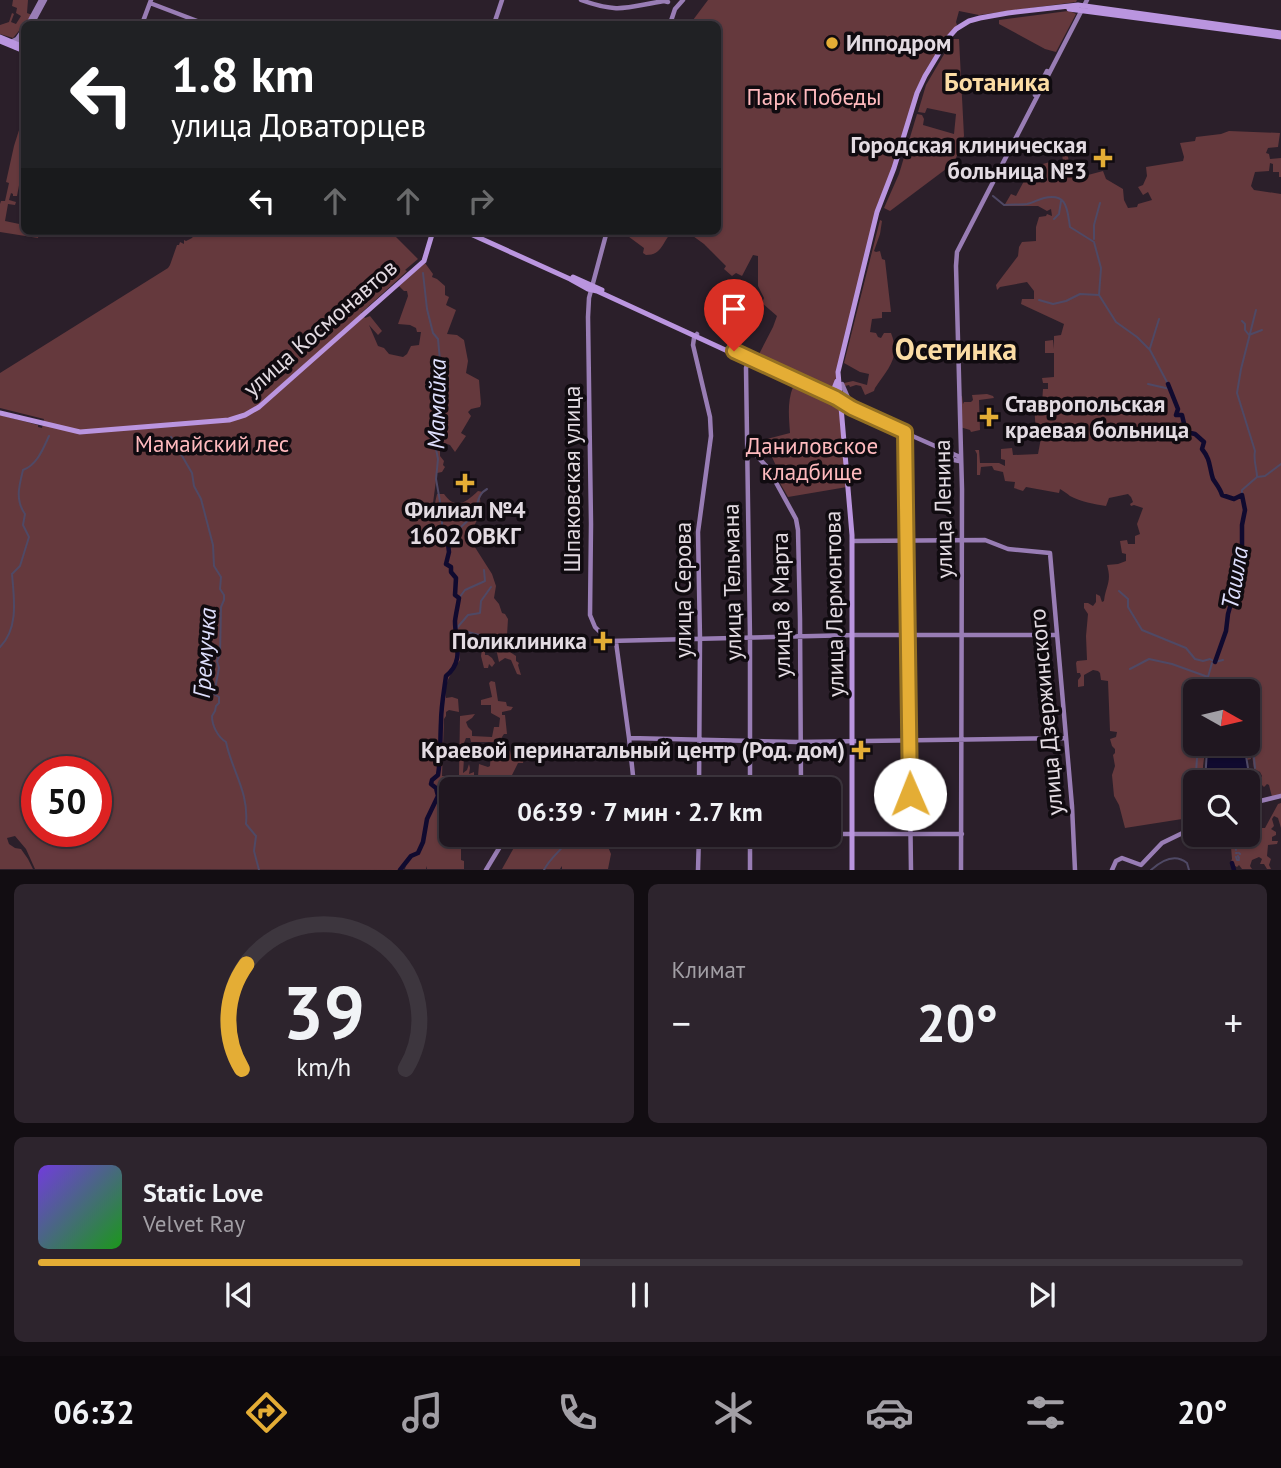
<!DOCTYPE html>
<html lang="ru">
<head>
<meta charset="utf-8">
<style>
  body { margin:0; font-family:"PT Sans",sans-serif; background:#2d242d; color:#f1f3f6; height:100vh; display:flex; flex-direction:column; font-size:26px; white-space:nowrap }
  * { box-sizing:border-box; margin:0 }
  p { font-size:23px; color:#a29fa5 }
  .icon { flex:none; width:38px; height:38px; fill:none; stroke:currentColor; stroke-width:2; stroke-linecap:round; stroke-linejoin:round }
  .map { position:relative; height:870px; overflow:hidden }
  .sheet { display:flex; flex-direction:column; gap:14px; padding:14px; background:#120d12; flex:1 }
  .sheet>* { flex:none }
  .guide { position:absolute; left:21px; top:21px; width:700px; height:214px; border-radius:10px; box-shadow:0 2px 5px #0004,0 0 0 2px #3d363e; background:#202124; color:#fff; overflow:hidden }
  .needle { width:46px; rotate:98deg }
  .tools { position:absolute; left:1183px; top:679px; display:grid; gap:14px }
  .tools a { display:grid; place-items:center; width:77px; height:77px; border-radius:10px; background:#201720; box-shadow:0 2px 5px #0004,0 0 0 2px #3d363e; font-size:35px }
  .speed { position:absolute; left:21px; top:756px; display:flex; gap:14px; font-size:35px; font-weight:700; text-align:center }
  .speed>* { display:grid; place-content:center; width:91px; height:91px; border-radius:50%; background:#201720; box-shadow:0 2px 5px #0004,0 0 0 2px #3d363e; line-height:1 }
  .speed .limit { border:10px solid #d22; background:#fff; color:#111 }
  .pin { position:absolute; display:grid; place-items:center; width:60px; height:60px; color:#fff; margin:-72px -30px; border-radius:50% 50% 50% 0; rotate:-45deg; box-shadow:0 0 7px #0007 }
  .pin .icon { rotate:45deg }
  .me { position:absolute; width:77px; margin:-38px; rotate:359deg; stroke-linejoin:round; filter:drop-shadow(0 0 5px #0008) }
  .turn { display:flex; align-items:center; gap:24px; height:147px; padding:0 35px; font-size:32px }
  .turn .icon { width:91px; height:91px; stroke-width:2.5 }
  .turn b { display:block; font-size:49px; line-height:60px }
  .lanes { display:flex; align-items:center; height:66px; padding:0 35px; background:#0003; justify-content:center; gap:35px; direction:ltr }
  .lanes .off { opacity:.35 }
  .big { font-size:52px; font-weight:800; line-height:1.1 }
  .sheet .tile { flex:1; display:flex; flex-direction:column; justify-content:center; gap:10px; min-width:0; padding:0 24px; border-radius:10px; background:#2d242d }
  .sheet .dial { align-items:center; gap:0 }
  .dial svg { height:182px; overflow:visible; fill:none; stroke:#3d363e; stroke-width:7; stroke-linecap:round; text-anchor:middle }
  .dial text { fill:#f1f3f6; stroke:none }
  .song { display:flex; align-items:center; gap:21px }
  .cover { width:84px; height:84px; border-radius:10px; background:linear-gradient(135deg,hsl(260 70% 55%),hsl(120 70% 35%)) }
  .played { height:7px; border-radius:4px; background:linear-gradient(90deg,#e4ad35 45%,#3d363e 45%) }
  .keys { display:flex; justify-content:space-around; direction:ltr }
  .heat { display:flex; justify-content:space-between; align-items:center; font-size:38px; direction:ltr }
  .sheet .tiles { flex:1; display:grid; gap:14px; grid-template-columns:1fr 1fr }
  .tile:last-child { grid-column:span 2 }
  .trip { position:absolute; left:439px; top:777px; width:402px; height:70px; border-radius:10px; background:#201720; box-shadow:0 2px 5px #0004,0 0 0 2px #3d363e; font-weight:800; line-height:70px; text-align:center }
  .tabs { display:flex; height:112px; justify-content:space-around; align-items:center; background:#0d090d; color:#a29fa5 }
  .tabs .icon { width:49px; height:49px }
  .tabs .selected { color:#e4ad35 }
  .tabs b { font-size:32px; color:#f1f3f6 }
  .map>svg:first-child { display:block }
</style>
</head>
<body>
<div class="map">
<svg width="1281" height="870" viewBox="0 0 1281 870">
  <rect width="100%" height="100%" fill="#2b1f2a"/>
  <!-- green -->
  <path fill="#65393d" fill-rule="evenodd" d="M13,0H28L27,13L32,15L13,38L0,34V25L9,22L12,13L14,14L11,22L16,24L21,16L16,13L17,8L12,6Z
    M708,0H1077L1076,2L979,15L959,11L956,22L957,25L949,34L925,71L893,169L878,203L838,365L835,385L830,389L832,391H826L757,358L773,327L777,316L762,303L764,298L758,286V256L753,255L742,276L736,273L732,276L724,269L726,266L704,244L686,231H718V24H690Z
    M1068,11L1072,12L1076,14L1056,52L1045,49L999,24V20Z
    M953,39H959L964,136L956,158L950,166L890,211L884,208L899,174L917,114L922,115L924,119L923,125L954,134L956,114L927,108L925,113L918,112L926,85Z
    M20,127L24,128V159L17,196H13V194L11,193L9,200L16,202L15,205L8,204L5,221L24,225L25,233L27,234L28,231H39L38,238L0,232V204L1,201H5L9,183L6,182L14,146Z
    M1229,131L1280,133L1278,147L1268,148L1266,153L1269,154L1270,159L1281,158V177H1279V172H1273V164L1270,163L1269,171L1255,172L1251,186L1254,190L1281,194V794L1272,797L1269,785L1267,784L1264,787L1259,782L1262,776L1260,772L1254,769L1251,748L1255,747L1252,746L1249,738L1251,759L1247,760L1248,754L1247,749H1245L1244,744L1249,745L1248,691H1237L1238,686L1206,691L1207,682L1204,691H1195V744H1197L1198,748L1199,744H1206L1203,766V768H1206L1204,782H1195V817L1125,828L1119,805L1114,796L1112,775L1115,766L1113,755L1115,753V749L1112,746L1110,739L1116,737L1117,732L1110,731L1108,681L1101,680L1100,673L1098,671L1093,670L1084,675V686L1078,687V680L1081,676L1080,673H1077L1076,663L1077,661L1087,660L1086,636L1088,614L1084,608V603H1088L1093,606L1096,602V594L1100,596L1102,602L1104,601C1106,585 1112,582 1107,565L1118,564L1126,561V554L1122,553L1120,541L1127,540L1128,544H1135V536L1140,534L1137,524L1143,508L1134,505L1131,506L1130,504L1133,502L1131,497L1128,494L1109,498L1106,506C1094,504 1081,502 1070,496C1067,493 1063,491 1060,489L1059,493L1026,487L1023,491L1014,488L1015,482L1005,481L1003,472L994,470L992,466L981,467L980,475H977V454L975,450H979L980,463H999L1005,466V460L1001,459V449L1012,448L1013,455L1038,454L1041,438L1036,433L1034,404L1042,403L1043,389H1048V383H1043L1042,378L1054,377V353H1045V341L1053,340L1054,349V336L1061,335L1064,324L1021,304L1022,299H1034V291L1027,282L1000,287L997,290L996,285L1018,256L1019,247L1022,242L1036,241V227L1039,217L1046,216L1047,214L1052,216L1051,209L1047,211L1038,206H1004L1011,194L1016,196L1024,181L1031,182L1039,165L1050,162L1053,164L1063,162L1062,153L1067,152L1069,162L1064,163L1065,167L1078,165L1079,168H1083L1088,175L1103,171L1106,179L1123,189L1124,200L1128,208L1137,207L1138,204L1152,200L1148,192L1143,195L1138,187L1143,185L1147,176L1146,167L1183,161L1184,157L1180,143L1195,141L1196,137L1221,134Z
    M880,220L882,221L880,234L874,251L876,252L880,251L882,259L885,260L891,312H882V318L872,319L870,332L876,333L878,337L881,338L884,333H891C901,358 888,368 875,388L874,391L865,395L861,386L856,385L850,387L849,385L845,386L844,383L853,381L867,385L869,374L860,372L844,363Z
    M197,231H384L387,234L396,237L418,259L405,270L407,271L404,274L361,313L365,318L370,316L382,331L378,335L369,325L378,346L384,348L389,354L403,357L407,354L411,346L419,345L421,332H417L416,328L410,325L398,324L408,296L407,291H404L399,286L425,263L433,274L432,277L437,279L445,286V295L449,297L446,305L456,310L447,334L457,335L464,340L468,361L466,373L479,380L481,404L480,407L471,409L468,412L471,416L461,433L466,436L455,452L450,445L444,443L440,449V456L444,461L443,465L445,467L442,472L437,473L433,503H435L437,494H444C456,511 466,502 478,491L483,492L480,498L481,511L471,533V541L492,574L496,586L494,598L499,604L502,613L505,614L508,619L507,635L510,652L516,656V661L519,663L518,665L521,675L517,674L511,660L505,658L499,662L495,644L489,642L485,650V655H488L492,658L495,663L492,667L489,664L488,668H484L481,656L482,649L475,637L465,636C456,643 460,650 460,660C452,672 443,683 446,698L452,697L458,699L459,712L449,710L446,712V716L444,719L442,776H459L460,716L475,714L472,718L466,722L468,727L472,731V736L492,737L494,727H499L500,718L491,713V705H481V700L492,697L489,683L491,681L495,682L498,701L506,702L507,706L513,707L511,710L502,712V715H505L507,734H504L500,740L499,745H505L506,749L510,751L512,761L514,748L520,747L519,756L524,758L523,763H518L512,775V780L509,789H477V783L473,789H452V835H463V837H466L465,846L461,847V860L464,861V869H427V866L426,869H405L406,865L403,870L35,869L26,849L15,836L7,838L9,844L15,848L21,849L28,859L33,869H0V415L38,425V427L42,428L44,419L0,408V373L168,268L170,265L177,245H179L180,242L184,244V240L186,241L192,238ZM466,738H470L471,742H495L494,752L491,751L490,766L488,767L479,764L478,776L474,775V772L469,774L470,768L469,764L467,770L463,773L464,759H472L474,756H478V751L464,752V743ZM37,772H96V831H37Z
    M621,231H673C662,241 663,255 646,255L643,253L644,248Z
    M795,386L839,408L847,487L788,497L776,476L777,468L772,457L780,455V448L757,450L755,442L790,433C789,418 787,402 793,387Z
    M987,394L993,396L994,398L979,400L980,430L971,432L970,430L960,427V396H962L963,404L964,402H971L973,400L972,395Z
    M1281,803V828L1278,818L1274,816L1272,819L1274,826L1271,829L1276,832V835L1272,837V841H1278L1277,844L1268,845L1267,856L1271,859L1269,865L1271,869H1267L1264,864H1260L1262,859L1259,857L1252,860L1250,866L1252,869H1242L1239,865L1237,867L1230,863L1232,859L1230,835H1248L1249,830V835L1251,839L1256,837H1261L1259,828H1265L1278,804Z
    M521,835H603L611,854L608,869H610H562V866L560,869H502Z"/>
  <!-- water -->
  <path fill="#100a2f" stroke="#4f4965" stroke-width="2" d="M1210,744H1244L1249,774L1205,782L1207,750Z"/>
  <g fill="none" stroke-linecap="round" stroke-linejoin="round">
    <!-- stream -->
    <path stroke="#4f4965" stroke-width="2" d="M993,196L1004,205C1012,204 1020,205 1027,204C1033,203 1039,199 1044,198C1068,193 1067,209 1070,227L1094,242L1101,268L1099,295L1116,322L1137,337L1150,350L1168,384
      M1054,219L1059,214L1061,201
      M1094,239V225L1100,203
      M423,273L427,309L433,333L438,339L440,361L441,385L438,397L439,417L435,444L438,459L436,479L442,513V525L447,536C457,530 467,524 474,513C479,504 476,495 487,489
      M1039,300L1053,304L1066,301L1080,294L1099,295
      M1256,310L1241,369L1237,393L1255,451C1253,461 1257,468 1257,477
      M1242,321L1245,324V330L1249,335L1262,330
      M1150,348L1159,319
      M1148,384L1170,389
      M1153,430L1162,438C1171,436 1175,432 1186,432
      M171,437L192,473L194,486L201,499L213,545L214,566L221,577L220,589L224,595V600L221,607L220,654L217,661L219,668L214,694L219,697V703L216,706L215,711L212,716C212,726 218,737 226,742C232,771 249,792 246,824L256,836L254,851L259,870
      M1242,495V490L1257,477L1265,476L1281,464
      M1119,591L1128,599V607L1142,630L1186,648L1195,659L1203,661L1210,659L1215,662
      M459,598L465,590L485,581L484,570
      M456,629L468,615L480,613L481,601L491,587
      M457,632C467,631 465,631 475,634C485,637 490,634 497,643L502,644L503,648L507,649
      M0,647C19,628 14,598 12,574L20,566L29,537L23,525L25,514C15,500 19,486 23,470C37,465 43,449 49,436
      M1215,662L1223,660
      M1130,669L1149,659L1172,664L1208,677
      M1241,679L1243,691
      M1204,691L1212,663
      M1248,727L1249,731
      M1252,744L1253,746
      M1253,748L1255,768
      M1195,787L1198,744
      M1238,844L1239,843V842
      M1235,845L1236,850
      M1236,853H1237
      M1239,853L1240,854
      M1238,856L1239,858
      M1236,857L1237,860H1239
      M544,870C551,856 565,848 571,835
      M1151,870C1162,860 1175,853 1187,863L1189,870"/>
    <!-- river -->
    <path stroke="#100a2f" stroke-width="4.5" d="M1168,384L1178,409L1176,415H1182L1186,432L1195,434L1204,442L1202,449C1211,460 1209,467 1213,479C1216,484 1220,488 1222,495L1234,499L1242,495L1245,510L1242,525V553L1232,569L1229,591L1232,600L1228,614L1226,631L1215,662
      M1232,863L1234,870
      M400,870L411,856L418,853L423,842L427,819L438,796L436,788L431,784L432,780L438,775C441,757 440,740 441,722C441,707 444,691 446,676C465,661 455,642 455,621C456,613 458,605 459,598L455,595L456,578L451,572V567L446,564L449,552L447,536"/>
    <!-- secondary -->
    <path stroke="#997db5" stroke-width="4.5" d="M581,0C619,14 627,7 664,1L668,2
      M150,3L205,24
      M28,24L41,0
      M32,24L45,0
      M142,24L151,0
      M494,24L502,0
      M670,24L675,9L683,0
      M11,42L17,39L24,29
      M15,47L24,35
      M1035,95L1047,71
      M607,231L589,298L588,317L591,524L590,615L595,627L609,641L856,635H1057
      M697,334L694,338L693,345L710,417L711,436L698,532L700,639L699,789
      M842,384L852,407
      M840,404L960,457
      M905,432L911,870
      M748,445L752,451L768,468L796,519L798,530L800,619L801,789
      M944,452L954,460L959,461L960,458
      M852,541L985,540L1008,549L1050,553L1072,806L1075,870
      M616,642L629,738L634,785
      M629,738L798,742L1066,738
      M589,789L629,785L678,789
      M750,789V638L746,368L749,361L753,360
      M1248,804L1281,796
      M830,834H962
      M729,835H780
      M750,835V870
      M699,836L724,835
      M486,870L507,835
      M698,870L699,835
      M961,870L962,489L956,266L957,252L1087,0
      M1112,870L1116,861L1122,858L1141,865L1162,843L1195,827"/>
    <!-- primary -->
    <path stroke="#ba95df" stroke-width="5" d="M1069,9L1281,37
      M0,37L24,47
      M0,41L24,51
      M464,231L570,279L588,289L597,291L834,400L840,406
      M573,277L602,290
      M824,392L831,393L833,391L837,381
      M0,413L80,432L229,420L245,415L259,407L424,261L433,231
      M852,870V535L838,372L877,212L894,168L917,93L925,76L948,38L956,29L969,21L980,18L1008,13L1078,5L1281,33"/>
  </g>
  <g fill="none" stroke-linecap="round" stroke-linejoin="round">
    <!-- route casing -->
    <g stroke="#947022" stroke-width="18">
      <path id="route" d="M734,351L836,398L852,408L905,432L910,794"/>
    </g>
    <!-- route -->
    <use href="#route" stroke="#e4ad35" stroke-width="12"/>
  </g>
  <!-- markers -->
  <g fill="#e4ad35" stroke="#100b10" stroke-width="2.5">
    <circle cx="832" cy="43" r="7"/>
    <path d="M1099.5 147.5h7v7h7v7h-7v7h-7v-7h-7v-7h7z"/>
    <path d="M985.5 406.5h7v7h7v7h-7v7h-7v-7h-7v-7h7z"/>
    <path d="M461.5 472.5h7v7h7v7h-7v7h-7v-7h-7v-7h7z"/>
    <path d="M599.5 630.5h7v7h7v7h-7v7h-7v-7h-7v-7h7z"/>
    <path d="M857.5 739.5h7v7h7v7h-7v7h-7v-7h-7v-7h7z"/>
  </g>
  <g text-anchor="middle" stroke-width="7" stroke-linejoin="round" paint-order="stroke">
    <!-- poi labels -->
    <g font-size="23" font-weight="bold" fill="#e3dbe2" stroke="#100b10" text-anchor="end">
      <text x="846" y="51" text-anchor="start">Ипподром</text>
      <text x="1087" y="153">Городская клиническая<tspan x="1087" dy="26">больница №3</tspan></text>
      <text x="1005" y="412" text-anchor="start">Ставропольская<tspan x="1005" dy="26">краевая больница</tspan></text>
      <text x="465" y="518" text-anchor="middle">Филиал №4<tspan x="465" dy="26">1602 ОВКГ</tspan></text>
      <text x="587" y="649">Поликлиника</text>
      <text x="845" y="758">Краевой перинатальный центр (Род. дом)</text>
    </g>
    <!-- park labels -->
    <g font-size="23" fill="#ffbabe" stroke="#100b10">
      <text x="814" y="105">Парк Победы</text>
      <text x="212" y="452">Мамайский лес</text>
      <text x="812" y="454">Даниловское<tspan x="812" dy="26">кладбище</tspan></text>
    </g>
    <!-- street labels -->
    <g font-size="23" fill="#e3dbe2" stroke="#100b10">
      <text transform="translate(320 328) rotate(-41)" y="8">улица Космонавтов</text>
      <text transform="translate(572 479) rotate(-90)" y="8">Шпаковская улица</text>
      <text transform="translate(943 509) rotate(-91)" y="8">улица Ленина</text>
      <text transform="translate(732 582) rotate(-91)" y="8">улица Тельмана</text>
      <text transform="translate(683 590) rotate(-90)" y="8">улица Серова</text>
      <text transform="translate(834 604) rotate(-91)" y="8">улица Лермонтова</text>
      <text transform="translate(781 605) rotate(-91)" y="8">улица 8 Марта</text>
      <text transform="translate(1046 712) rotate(-95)" y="8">улица Дзержинского</text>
    </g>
    <!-- water labels -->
    <g font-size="24" font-style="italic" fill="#dddefc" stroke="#100b10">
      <text transform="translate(437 404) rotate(-89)" y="8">Мамайка</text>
      <text transform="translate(1235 578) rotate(-80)" y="8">Ташла</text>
      <text transform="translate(205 653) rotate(-86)" y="8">Гремучка</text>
    </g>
    <!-- quarter labels -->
    <g font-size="26" font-weight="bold" fill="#fbdca4" stroke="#100b10">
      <text x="997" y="91">Ботаника</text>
    </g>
    <!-- district labels -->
    <g font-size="30" font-weight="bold" fill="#fbdca4" stroke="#100b10">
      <text x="956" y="360">Осетинка</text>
    </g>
  </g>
</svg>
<div class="tools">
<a><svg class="needle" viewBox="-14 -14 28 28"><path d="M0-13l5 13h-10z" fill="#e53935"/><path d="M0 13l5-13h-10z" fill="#a29fa5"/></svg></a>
<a><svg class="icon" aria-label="search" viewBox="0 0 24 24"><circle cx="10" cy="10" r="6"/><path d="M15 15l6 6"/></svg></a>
</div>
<div class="speed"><div class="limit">50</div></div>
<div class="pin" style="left:734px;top:351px;background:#d93025"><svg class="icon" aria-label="arrive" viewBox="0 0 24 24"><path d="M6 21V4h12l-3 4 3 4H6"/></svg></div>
<svg class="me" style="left:910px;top:794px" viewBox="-20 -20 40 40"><circle r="19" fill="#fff"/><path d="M0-13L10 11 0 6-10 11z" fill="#e4ad35"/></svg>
<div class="trip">06:39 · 7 мин · 2.7 km</div>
<div class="guide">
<div class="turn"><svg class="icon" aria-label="left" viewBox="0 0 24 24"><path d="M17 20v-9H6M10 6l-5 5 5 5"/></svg><div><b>1.8 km</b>улица Доваторцев</div></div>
<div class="lanes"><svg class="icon" aria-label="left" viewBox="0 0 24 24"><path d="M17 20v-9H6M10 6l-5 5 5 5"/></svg><svg class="icon off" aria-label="ahead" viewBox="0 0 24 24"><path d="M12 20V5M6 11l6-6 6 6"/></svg><svg class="icon off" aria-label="ahead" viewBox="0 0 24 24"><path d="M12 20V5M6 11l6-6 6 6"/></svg><svg class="icon off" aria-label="right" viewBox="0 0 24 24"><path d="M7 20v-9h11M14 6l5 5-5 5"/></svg></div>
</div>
</div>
<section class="sheet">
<div class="tiles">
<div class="tile dial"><svg viewBox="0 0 100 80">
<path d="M14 69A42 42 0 1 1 86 69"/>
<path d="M14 69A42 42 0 0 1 16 23" stroke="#e4ad35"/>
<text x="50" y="56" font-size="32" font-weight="700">39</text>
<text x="50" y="72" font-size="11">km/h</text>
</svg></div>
<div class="tile"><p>Климат</p>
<div class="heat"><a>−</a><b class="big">20°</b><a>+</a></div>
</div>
<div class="tile">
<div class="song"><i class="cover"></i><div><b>Static Love</b><p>Velvet Ray</p></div></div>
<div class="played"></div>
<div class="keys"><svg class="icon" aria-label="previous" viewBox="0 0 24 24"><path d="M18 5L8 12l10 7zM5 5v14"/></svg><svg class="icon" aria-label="pause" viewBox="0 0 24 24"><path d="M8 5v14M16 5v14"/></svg><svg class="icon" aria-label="next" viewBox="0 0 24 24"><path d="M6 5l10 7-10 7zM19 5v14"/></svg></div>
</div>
</div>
</section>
<nav class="tabs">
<b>06:32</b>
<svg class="icon selected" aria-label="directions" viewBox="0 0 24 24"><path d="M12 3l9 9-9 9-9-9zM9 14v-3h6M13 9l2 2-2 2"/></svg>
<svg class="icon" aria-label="music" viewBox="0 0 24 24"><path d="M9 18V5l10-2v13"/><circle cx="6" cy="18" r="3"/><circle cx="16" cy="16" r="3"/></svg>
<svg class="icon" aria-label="phone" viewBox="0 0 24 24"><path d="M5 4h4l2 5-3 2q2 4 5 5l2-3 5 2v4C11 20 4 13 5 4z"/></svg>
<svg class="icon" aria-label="climate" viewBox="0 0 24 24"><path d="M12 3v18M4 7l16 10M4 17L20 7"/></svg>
<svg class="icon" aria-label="car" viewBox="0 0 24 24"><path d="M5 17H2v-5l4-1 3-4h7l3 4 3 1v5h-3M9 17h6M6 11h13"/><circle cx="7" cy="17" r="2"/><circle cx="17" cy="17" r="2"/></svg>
<svg class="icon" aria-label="filters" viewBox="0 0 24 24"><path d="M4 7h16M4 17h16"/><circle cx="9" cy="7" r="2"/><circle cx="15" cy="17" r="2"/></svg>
<b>20°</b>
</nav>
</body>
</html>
